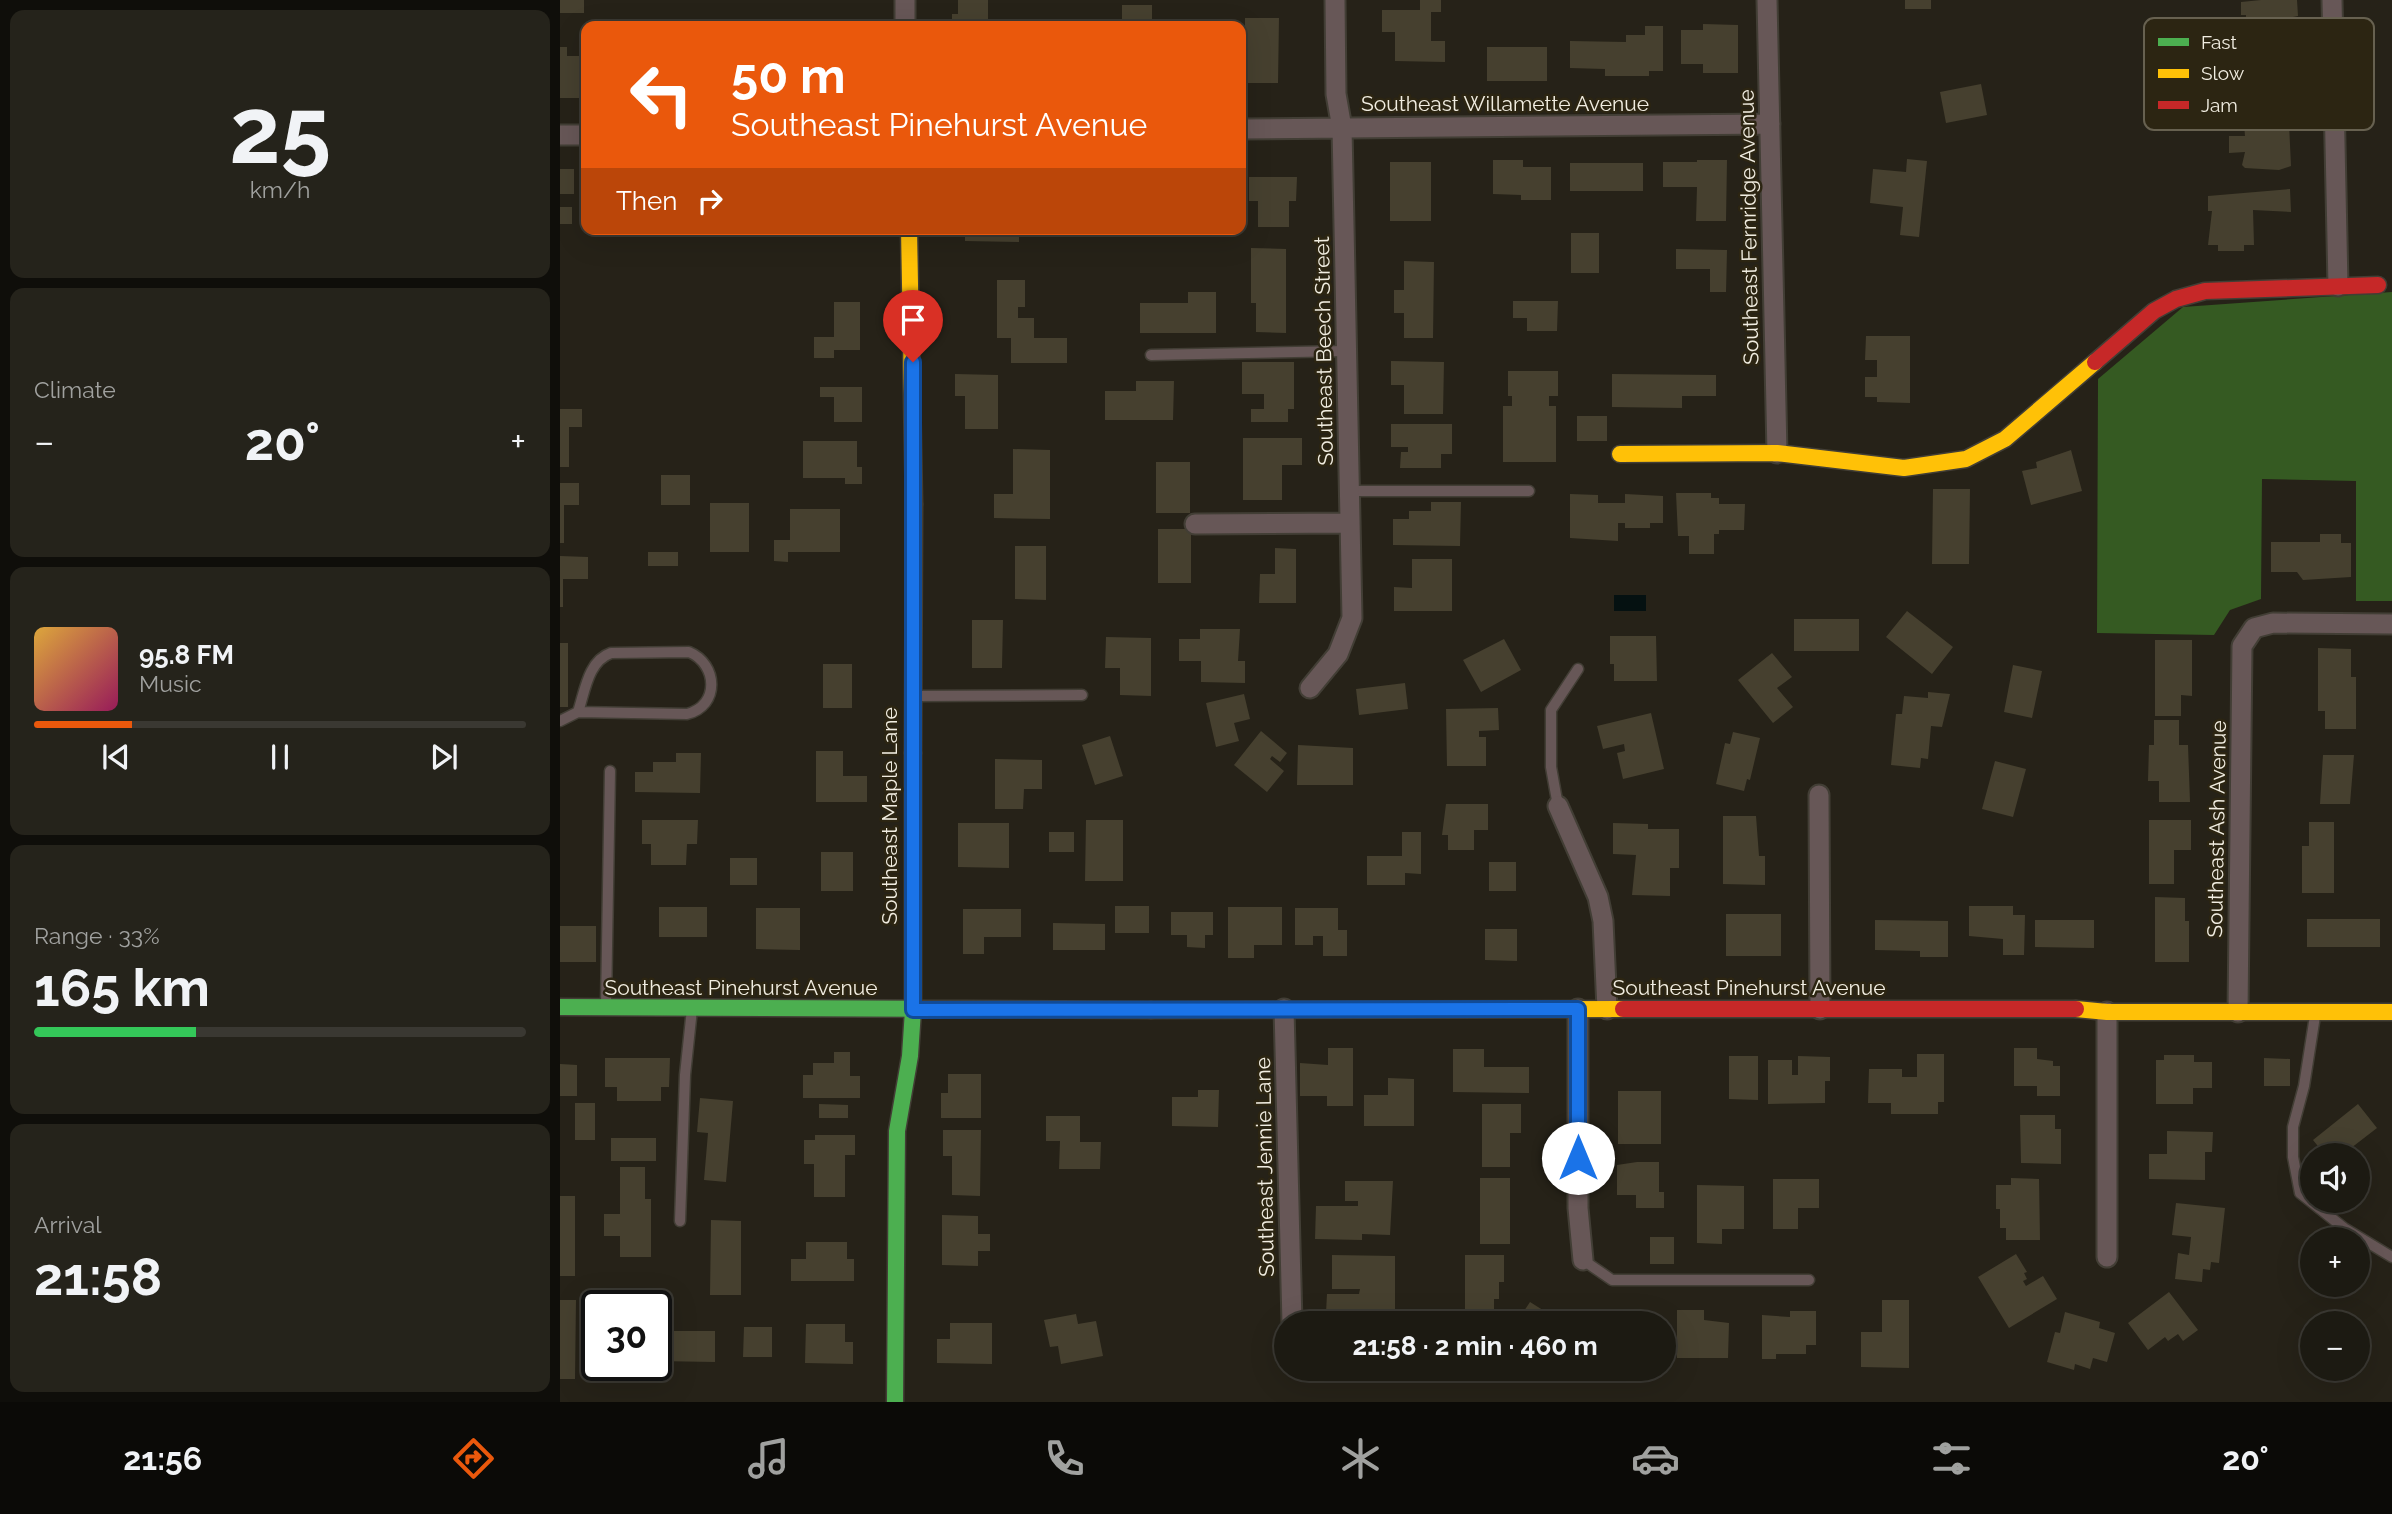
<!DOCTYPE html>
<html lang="en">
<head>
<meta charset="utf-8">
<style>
  body { margin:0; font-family:Raleway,sans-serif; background:#25231b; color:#f1f3f6; height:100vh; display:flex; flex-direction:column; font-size:26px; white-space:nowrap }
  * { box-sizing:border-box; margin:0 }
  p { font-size:23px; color:#a0a19f }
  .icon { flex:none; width:38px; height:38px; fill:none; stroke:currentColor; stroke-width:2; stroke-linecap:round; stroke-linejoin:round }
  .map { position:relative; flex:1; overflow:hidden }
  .panel { display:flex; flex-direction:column; gap:10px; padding:10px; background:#0f0e0a; width:560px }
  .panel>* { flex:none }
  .top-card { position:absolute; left:21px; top:21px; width:665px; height:214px; border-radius:14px; box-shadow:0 7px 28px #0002,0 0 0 2px #3a3832; background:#ea580c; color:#fff; overflow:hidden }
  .controls { position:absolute; left:1740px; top:1143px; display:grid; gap:14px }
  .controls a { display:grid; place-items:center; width:70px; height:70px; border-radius:50%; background:#1c1a12; box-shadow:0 7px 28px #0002,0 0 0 2px #3a3832; font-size:35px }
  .speed { position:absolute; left:21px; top:1290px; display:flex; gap:14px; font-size:35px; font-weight:700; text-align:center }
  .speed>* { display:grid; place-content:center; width:91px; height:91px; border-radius:50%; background:#1c1a12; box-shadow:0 7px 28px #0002,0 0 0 2px #3a3832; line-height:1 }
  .speed .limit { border:4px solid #111; border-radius:10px; background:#fff; color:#111 }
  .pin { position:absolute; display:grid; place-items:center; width:60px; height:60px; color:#fff; margin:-72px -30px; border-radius:50% 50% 50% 0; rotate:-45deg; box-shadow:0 0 7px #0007 }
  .pin .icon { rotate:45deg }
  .me { position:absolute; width:77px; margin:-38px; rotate:0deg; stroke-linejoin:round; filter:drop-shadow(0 0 5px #0008) }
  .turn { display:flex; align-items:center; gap:24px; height:147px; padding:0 35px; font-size:32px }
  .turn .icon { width:91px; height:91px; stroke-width:2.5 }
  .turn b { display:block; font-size:49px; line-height:60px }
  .then { display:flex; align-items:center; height:66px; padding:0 35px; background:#0003; gap:14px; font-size:26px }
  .big { font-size:52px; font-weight:700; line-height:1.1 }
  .panel .card { flex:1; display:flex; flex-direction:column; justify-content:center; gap:10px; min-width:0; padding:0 24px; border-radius:14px; background:#25231b }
  .panel .dial { align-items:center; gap:0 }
  .dial b { font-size:91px; line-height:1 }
  .song { display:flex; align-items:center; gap:21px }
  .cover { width:84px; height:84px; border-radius:10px; background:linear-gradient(135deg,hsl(40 70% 55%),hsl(330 70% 35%)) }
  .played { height:7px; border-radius:4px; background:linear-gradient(90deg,#ea580c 20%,#3a3832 20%) }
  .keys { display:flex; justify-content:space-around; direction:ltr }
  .heat { display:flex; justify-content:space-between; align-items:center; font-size:38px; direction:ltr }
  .charge { height:10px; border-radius:5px; background:linear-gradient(90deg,#34c759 33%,#3a3832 0) }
  .trip { position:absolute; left:714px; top:1311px; width:402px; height:70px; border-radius:35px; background:#1c1a12; box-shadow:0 7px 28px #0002,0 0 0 2px #3a3832; font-weight:700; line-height:70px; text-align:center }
  .tab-bar { display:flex; height:112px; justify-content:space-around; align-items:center; background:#0b0a07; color:#a0a19f }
  .tab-bar .icon { width:49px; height:49px }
  .tab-bar .active { color:#ea580c }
  .tab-bar b { font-size:32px; color:#f1f3f6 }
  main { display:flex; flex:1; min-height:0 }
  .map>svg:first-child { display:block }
</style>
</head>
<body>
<main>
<section class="panel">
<div class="card dial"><b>25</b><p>km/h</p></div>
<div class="card"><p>Climate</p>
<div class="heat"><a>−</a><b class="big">20°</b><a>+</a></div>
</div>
<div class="card">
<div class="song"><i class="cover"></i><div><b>95.8 FM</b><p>Music</p></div></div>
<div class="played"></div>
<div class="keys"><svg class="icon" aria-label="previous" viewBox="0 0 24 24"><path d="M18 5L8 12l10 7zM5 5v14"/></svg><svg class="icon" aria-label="pause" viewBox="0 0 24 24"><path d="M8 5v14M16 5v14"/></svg><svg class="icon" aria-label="next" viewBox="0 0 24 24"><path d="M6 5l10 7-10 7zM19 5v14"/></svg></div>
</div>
<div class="card"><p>Range · 33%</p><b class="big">165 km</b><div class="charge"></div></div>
<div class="card"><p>Arrival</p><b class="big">21:58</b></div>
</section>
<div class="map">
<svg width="1832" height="1402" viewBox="0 0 1832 1402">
  <rect width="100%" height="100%" fill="#262218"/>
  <!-- forest -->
  <path fill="#355a22" d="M1832,292V601H1796V481L1702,479L1701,599L1670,610L1654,635L1537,633L1538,379L1623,307Z"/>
  <!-- water -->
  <path fill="#051111" d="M1054,595H1086V611H1054Z"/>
  <!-- building -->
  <path fill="#46402f" d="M0,0H24V13H0Z
    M398,0H428V26H392V14H398Z
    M860,0H881V12H871V41H885V62L835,61V32H822V10H860Z
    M1345,0H1371V9H1345Z
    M1701,0H1737L1738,16L1733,17V46H1724L1722,51V77H1682L1686,15H1681V2Z
    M562,5H592V26H562Z
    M685,18H719L718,83H681V41H685Z
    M1143,24L1178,25V73H1143V64H1121V30H1143Z
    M1085,26H1103V71H1089V76H1045V69L1010,68V41L1066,42V35H1085Z
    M0,47H7V56H26V98H0Z
    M927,47H987V81H927Z
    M1421,84L1427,115L1386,123L1380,92Z
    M1713,100L1728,102L1731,166L1719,170L1685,168L1682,165L1685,152L1669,153V136H1685L1684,124H1680V103Z
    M1347,159L1367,161L1359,237L1340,235L1343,207L1310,203L1313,169L1346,172Z
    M933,160H963V167H991V200H961V195L933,194Z
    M1137,160H1167L1166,221H1136L1137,187H1103V162H1137Z
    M830,162H871V221H830Z
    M1010,163H1083V191H1010Z
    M0,169H14V194H0Z
    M689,177H737L736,201H729V227H698V201H689Z
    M1730,189L1731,212L1693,210L1694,245H1684V251H1658V245H1648L1652,211H1648V196Z
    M0,207H12V224H0Z
    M241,229H299V234H241Z
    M405,229H459V242L405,241Z
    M1011,233H1039V273H1011Z
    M691,248L726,249V333L696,332V303H691Z
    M1116,249L1167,250L1166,292H1150V269H1116Z
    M844,261L874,262L873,338H844V313H834V290H844Z
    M437,280H465V307H458V318H474V338H507V363H451V338H437Z
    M628,292H656V333H580V303H628Z
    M953,301H998L997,331H967V318H953Z
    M274,302H300V350H274V358H254V337H274Z
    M1306,336H1350V403L1317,402V397H1305V377H1317V360H1305Z
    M831,361L884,362L883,414H844V385H831Z
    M682,362H734V409H728V422H691V409H704V394H682Z
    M948,371H998V396H989V406H996V462H943V406H952V396H948Z
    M395,374L438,375V429H405V396H395Z
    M1052,374L1156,375V396H1122V408L1052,407Z
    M576,381H614L613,420H545V391H576Z
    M260,387H302V422H274V397H260Z
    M0,409H22V427H9V467H0Z
    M1017,416H1047V441H1017Z
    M831,424H892V454H881V468H840L841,452H848V447H831Z
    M683,438H742V465H722V500H683Z
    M243,441H297V467H302V484H285V478H243Z
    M453,449L490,450V519L434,518V494H453Z
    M1511,450L1522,491L1471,505L1462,471L1477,468L1476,462Z
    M596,462H630V513H596Z
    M101,475H130V505H101Z
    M0,483H19V505H4V543H0Z
    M1373,489H1410L1409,564H1372Z
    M1116,493H1151V498H1159V504H1185L1184,530H1159V534H1154V554H1129V536H1118Z
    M1010,494L1038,495V503H1065V494L1103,496V523H1090V528H1065V523H1058V541L1010,538Z
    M871,502H901L900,546L833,545V519H849V511H871Z
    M150,503H189V552H150Z
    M230,509H280V552H228V562L214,561V540H230Z
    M598,529H631V583H598Z
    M1760,534H1781V543H1791V577L1743,580L1737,572H1711V542H1760Z
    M455,546H486V600L455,599Z
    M715,548L736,549V603H699L700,574H715Z
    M88,552H118V566H88Z
    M0,556L28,557V579H3V607H0Z
    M852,559H892V611H834V587L852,588Z
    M1347,611L1393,647L1372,674L1326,637Z
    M1234,619H1299V651H1234Z
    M412,620H443L442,668H412Z
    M640,629H680L678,661H685V683L641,682V661H619V639H640Z
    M1050,636H1096L1097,681H1054V664H1050Z
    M546,637L591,638V696L560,695V668H545Z
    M944,639L961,670L921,692L903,660Z
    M1595,640H1632V696L1621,695V716H1595Z
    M0,643H8V707H0Z
    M1758,648L1791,649V677H1796V729H1765V711H1758Z
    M1212,653L1232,677L1217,688L1233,707L1213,723L1178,680Z
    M263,664H292V708H263Z
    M1453,665L1482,671L1472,718L1444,712Z
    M845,683L848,709L799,715L796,689Z
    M1368,692L1390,694L1382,727L1371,726L1368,759L1361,758L1360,768L1331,765L1336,714H1342L1344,696L1368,698Z
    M684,694L690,719L674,723L679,741L656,747L646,703Z
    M938,708L939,730L919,731V737H926V766H887L886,709Z
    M1091,713L1104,769L1063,779L1057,753L1065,751L1064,744L1043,749L1037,726Z
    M1594,720H1619V745H1628L1630,802H1599V781H1588L1589,745H1594Z
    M701,731L727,753L720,762L712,756L710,759L724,771L707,792L674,765Z
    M1173,732L1200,738L1190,780L1187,779L1184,791L1156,784L1165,743L1170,744Z
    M550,736L563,776L535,785L522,745Z
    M738,745L793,748V785H737Z
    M256,751H283V776H307V802H256Z
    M116,753H141L140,793L75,792V772H93V762H116Z
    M1763,755H1794L1790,804H1760Z
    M435,759L482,760V789H464L463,809H435Z
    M1435,761L1466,769L1453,817L1422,809Z
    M886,804H928V830H914V850H888V835H882Z
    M1163,816H1196L1199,856H1205V885L1163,884Z
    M82,820H138L137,844H127L126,865H91V844H82Z
    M526,820H563V881H525Z
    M1589,820H1631V850H1614V884H1589Z
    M1749,822H1774V893H1742V846H1749Z
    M398,823H449V868L398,867Z
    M1053,823L1088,824V829H1119V868H1110V896L1072,895L1076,855L1053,854Z
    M489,832H514V852H489Z
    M842,832H861V874L845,873V885H807V856H842Z
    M261,852H293V891H261Z
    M170,858H197V885H170Z
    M929,862H956V891H929Z
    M1595,897L1625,898V921H1629V962H1595Z
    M555,906H589V933H555Z
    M1409,906H1453V915H1465L1464,955H1443V939L1409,936Z
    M99,907H147V937H99Z
    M668,907H722V945H694V958H668Z
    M196,908H240V950L196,949Z
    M735,908H778V930H787V956H763V936H753V945H735Z
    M403,909H461V937H424V954H403Z
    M611,912H653V935H645V948L627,947V935H611Z
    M1166,914H1221V956H1166Z
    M1747,919H1820V947H1747Z
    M1315,920L1388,921V957H1360V951L1315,950Z
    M1475,920H1534V948L1475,947Z
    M493,923L545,924V950H493Z
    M0,926H36V962H0Z
    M925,929H957V961L925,960Z
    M768,1048H793V1106H767V1096H740V1063L768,1065Z
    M1454,1048H1477V1059L1493,1061V1066H1500V1096H1477V1086H1454Z
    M893,1049H924V1067H969V1093L893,1092Z
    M274,1052H290V1076H300V1098H243V1075H253V1063H274Z
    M1357,1054H1384V1102H1378V1114H1331V1103H1308L1309,1069H1342V1077H1357Z
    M1604,1055H1634V1062H1652V1088H1633V1104H1596V1060H1604Z
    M1169,1056H1198V1100L1169,1099Z
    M1238,1056L1270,1057V1081H1265V1103L1208,1104V1060H1232V1075H1238Z
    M45,1058H110L109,1087H101V1101H57V1087H45Z
    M1704,1058L1730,1059V1086H1704Z
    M0,1064L17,1065V1096H0Z
    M388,1074H421V1118H381V1093H388Z
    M828,1078L854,1079V1126H804V1095H828Z
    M638,1090H659L658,1127L612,1126V1097H638Z
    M1058,1091H1101V1144H1058Z
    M140,1098L173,1101L166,1182L144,1180L148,1133L137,1132Z
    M15,1103H35V1140H15Z
    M259,1104L288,1105V1118H259Z
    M922,1104H961V1133H950V1167H922Z
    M1798,1104L1817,1128L1782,1155H1765L1753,1140Z
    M1460,1115H1495V1129H1501V1164L1461,1163Z
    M486,1116H520V1142H541L540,1169H499L500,1141H486Z
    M383,1130H421L420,1196L392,1195V1156H383Z
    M1607,1131L1653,1132L1652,1152H1645V1180L1589,1179V1154H1607Z
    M255,1135H295V1155H285V1197H254V1164H244V1140H255Z
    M51,1138H96V1161H51Z
    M1077,1162H1099V1192H1104V1208H1076V1195H1057V1165Z
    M60,1167H85V1199H91V1257H60V1236H44V1214H60Z
    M920,1178H950V1244H920Z
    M1451,1178L1479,1179L1480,1240H1446V1228H1440V1209H1436V1185H1451Z
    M1213,1179H1259V1208H1238V1229H1213Z
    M785,1181H833L830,1235L802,1234V1240L755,1239L756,1206H798V1201H785Z
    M1137,1185L1184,1186V1229H1162V1244L1137,1243Z
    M0,1196H15V1276H0Z
    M1616,1203L1665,1208L1659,1263L1651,1262L1650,1270L1643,1269L1642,1282L1615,1279L1618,1253L1629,1255L1631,1237L1612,1235Z
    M382,1215L418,1216V1234H430V1251H418V1266L382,1265Z
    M151,1220L181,1221V1295H150Z
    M1090,1237H1114V1264H1090Z
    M246,1242H287V1259H294V1281H231V1259H246Z
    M1456,1254L1467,1272L1464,1273L1467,1279L1463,1281L1466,1286L1483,1276L1497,1299L1449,1328L1418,1277Z
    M772,1255L835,1256V1314L766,1313L767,1294H799L800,1289H772Z
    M905,1255H944V1282H939V1299H934V1319H905Z
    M1609,1292L1638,1330L1623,1341L1618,1334L1608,1341L1605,1337L1588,1350L1568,1323Z
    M0,1300H16L15,1379H0Z
    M1322,1300H1349V1368L1301,1367V1332H1322Z
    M970,1302L994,1317L991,1323H956Z
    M1117,1310H1144V1320L1169,1323L1168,1358H1117Z
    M1230,1311H1256V1345H1246V1354H1216V1359H1202V1315L1230,1317Z
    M1505,1312L1540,1322L1539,1328L1555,1333L1547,1362L1533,1358L1530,1369L1515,1364L1514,1370L1487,1362L1495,1332L1500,1333Z
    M516,1314L518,1324L536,1321L543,1356L501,1364L498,1346L490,1347L484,1320Z
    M1071,1315L1096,1316V1323H1071Z
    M1034,1317H1058V1323H1034Z
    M390,1323H432V1364L377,1363V1339H390Z
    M246,1324H285V1342H293V1364L245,1363Z
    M184,1327H212V1357H183Z
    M96,1331H155V1362L96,1361Z
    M764,1368H819V1380H764Z"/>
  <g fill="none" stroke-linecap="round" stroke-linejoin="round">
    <!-- lane casing -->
    <g stroke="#423e35" stroke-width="13">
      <path id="lane" d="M591,355L786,351
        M789,491H969
        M357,696L522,695
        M0,721L18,712L127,714C160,706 158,664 129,652L51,653C28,661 25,691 18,712
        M998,806L991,767V710L1018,669
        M46,1005L50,771
        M1755,1016L1744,1086L1733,1127V1157L1740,1193L1784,1228L1832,1257
        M120,1221L125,1075L132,1009
        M1023,1260L1052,1280H1249"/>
    </g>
    <!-- street casing -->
    <g stroke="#423e35" stroke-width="23">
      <path id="street" d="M345,0V26
        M1207,0L1217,453
        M1772,0L1778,286
        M681,129L1210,124
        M0,135H26
        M635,524L790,523
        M750,688L778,654L792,618L782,128L776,94L775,0
        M1259,795L1260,1009
        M998,806L1038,897L1043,921L1047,1009
        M724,1009L732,1323
        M1018,1009V1208L1023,1260
        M1547,1012V1257
        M1678,1012L1682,646L1694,628L1713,623L1832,624"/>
    </g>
    <!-- fast casing -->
    <g stroke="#423e35" stroke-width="19">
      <path id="fast" d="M0,1007L591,1010
        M335,1402L337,1131L350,1056L353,1010V753"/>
    </g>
    <!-- slow casing -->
    <g stroke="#423e35" stroke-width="19">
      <path id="slow" d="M349,229L354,504
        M1060,454L1217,453L1344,468L1406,459L1445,439L1535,362
        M1516,1009L1547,1012H1832
        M591,1010L1063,1009"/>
    </g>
    <!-- jam casing -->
    <g stroke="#423e35" stroke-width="19">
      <path id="jam" d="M1535,362L1594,311L1616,299L1645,291L1818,285
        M353,753L354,504
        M1063,1009H1516"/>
    </g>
    <!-- lane -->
    <use href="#lane" stroke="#675757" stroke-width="10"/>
    <!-- street -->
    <use href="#street" stroke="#675757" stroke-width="19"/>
    <!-- fast -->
    <use href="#fast" stroke="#4caf50" stroke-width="16"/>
    <!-- slow -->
    <use href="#slow" stroke="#ffc107" stroke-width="16"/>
    <!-- jam -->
    <use href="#jam" stroke="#c62828" stroke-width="16"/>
  </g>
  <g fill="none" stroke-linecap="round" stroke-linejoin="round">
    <!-- route casing -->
    <g stroke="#114b97" stroke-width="18">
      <path id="route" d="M353,362V1010L1018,1009V1158"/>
    </g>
    <!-- route -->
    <use href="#route" stroke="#1a73e8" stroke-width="12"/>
  </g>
  <g text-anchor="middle" stroke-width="5" stroke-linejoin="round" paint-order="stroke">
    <!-- street labels -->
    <g font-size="21" fill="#f1ede1" stroke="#2c2512">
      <text x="945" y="111">Southeast Willamette Avenue</text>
      <text transform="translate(1189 227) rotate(-91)" y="7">Southeast Fernridge Avenue</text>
      <text transform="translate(764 351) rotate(-91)" y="7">Southeast Beech Street</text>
      <text transform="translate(330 816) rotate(-90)" y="7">Southeast Maple Lane</text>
      <text transform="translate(1657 829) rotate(-89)" y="7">Southeast Ash Avenue</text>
      <text x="181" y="995">Southeast Pinehurst Avenue</text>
      <text x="1189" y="995">Southeast Pinehurst Avenue</text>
      <text transform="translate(705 1167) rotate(-91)" y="7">Southeast Jennie Lane</text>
    </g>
  </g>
  <!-- legend -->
  <rect x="1584" y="18" width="230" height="112" rx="10" fill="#2c2512" stroke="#676150" stroke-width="2"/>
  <rect x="1598" y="38" width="31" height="8" fill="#4caf50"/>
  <rect x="1598" y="69" width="31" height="9" fill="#ffc107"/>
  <rect x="1598" y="101" width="31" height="8" fill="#c62828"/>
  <g font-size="19" fill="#f1ede1">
    <text x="1641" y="49">Fast</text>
    <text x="1641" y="80">Slow</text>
    <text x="1641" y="112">Jam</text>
  </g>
</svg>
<div class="controls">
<a><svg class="icon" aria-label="sound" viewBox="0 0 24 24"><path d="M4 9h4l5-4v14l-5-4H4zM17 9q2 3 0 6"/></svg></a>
<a>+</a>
<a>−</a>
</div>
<div class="speed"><div class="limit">30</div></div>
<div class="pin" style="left:353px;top:362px;background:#d93025"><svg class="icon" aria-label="arrive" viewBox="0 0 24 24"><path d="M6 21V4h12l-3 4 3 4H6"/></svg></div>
<svg class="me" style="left:1018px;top:1158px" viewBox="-20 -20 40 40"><circle r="19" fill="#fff"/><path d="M0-13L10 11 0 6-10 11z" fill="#1a73e8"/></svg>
<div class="trip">21:58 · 2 min · 460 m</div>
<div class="top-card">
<div class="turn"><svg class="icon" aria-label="left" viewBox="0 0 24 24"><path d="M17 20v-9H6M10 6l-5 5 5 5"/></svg><div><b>50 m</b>Southeast Pinehurst Avenue</div></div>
<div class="then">Then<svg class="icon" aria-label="right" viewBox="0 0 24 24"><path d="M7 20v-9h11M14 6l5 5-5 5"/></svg></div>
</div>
</div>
</main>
<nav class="tab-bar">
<b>21:56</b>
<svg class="icon active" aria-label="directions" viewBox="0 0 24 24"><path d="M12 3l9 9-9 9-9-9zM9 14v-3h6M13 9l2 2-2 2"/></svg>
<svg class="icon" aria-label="music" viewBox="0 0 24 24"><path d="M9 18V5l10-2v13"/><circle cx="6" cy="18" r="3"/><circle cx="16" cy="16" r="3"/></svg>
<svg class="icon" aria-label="phone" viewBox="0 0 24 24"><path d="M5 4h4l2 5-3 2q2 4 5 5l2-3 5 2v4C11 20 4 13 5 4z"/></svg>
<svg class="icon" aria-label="climate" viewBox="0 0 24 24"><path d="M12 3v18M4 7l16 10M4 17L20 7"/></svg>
<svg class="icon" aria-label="car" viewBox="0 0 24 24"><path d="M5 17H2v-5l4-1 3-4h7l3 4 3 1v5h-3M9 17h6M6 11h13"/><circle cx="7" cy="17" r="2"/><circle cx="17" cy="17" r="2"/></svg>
<svg class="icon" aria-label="filters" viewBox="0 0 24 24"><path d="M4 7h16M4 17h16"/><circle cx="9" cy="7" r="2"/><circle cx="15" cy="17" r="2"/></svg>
<b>20°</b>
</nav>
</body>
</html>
